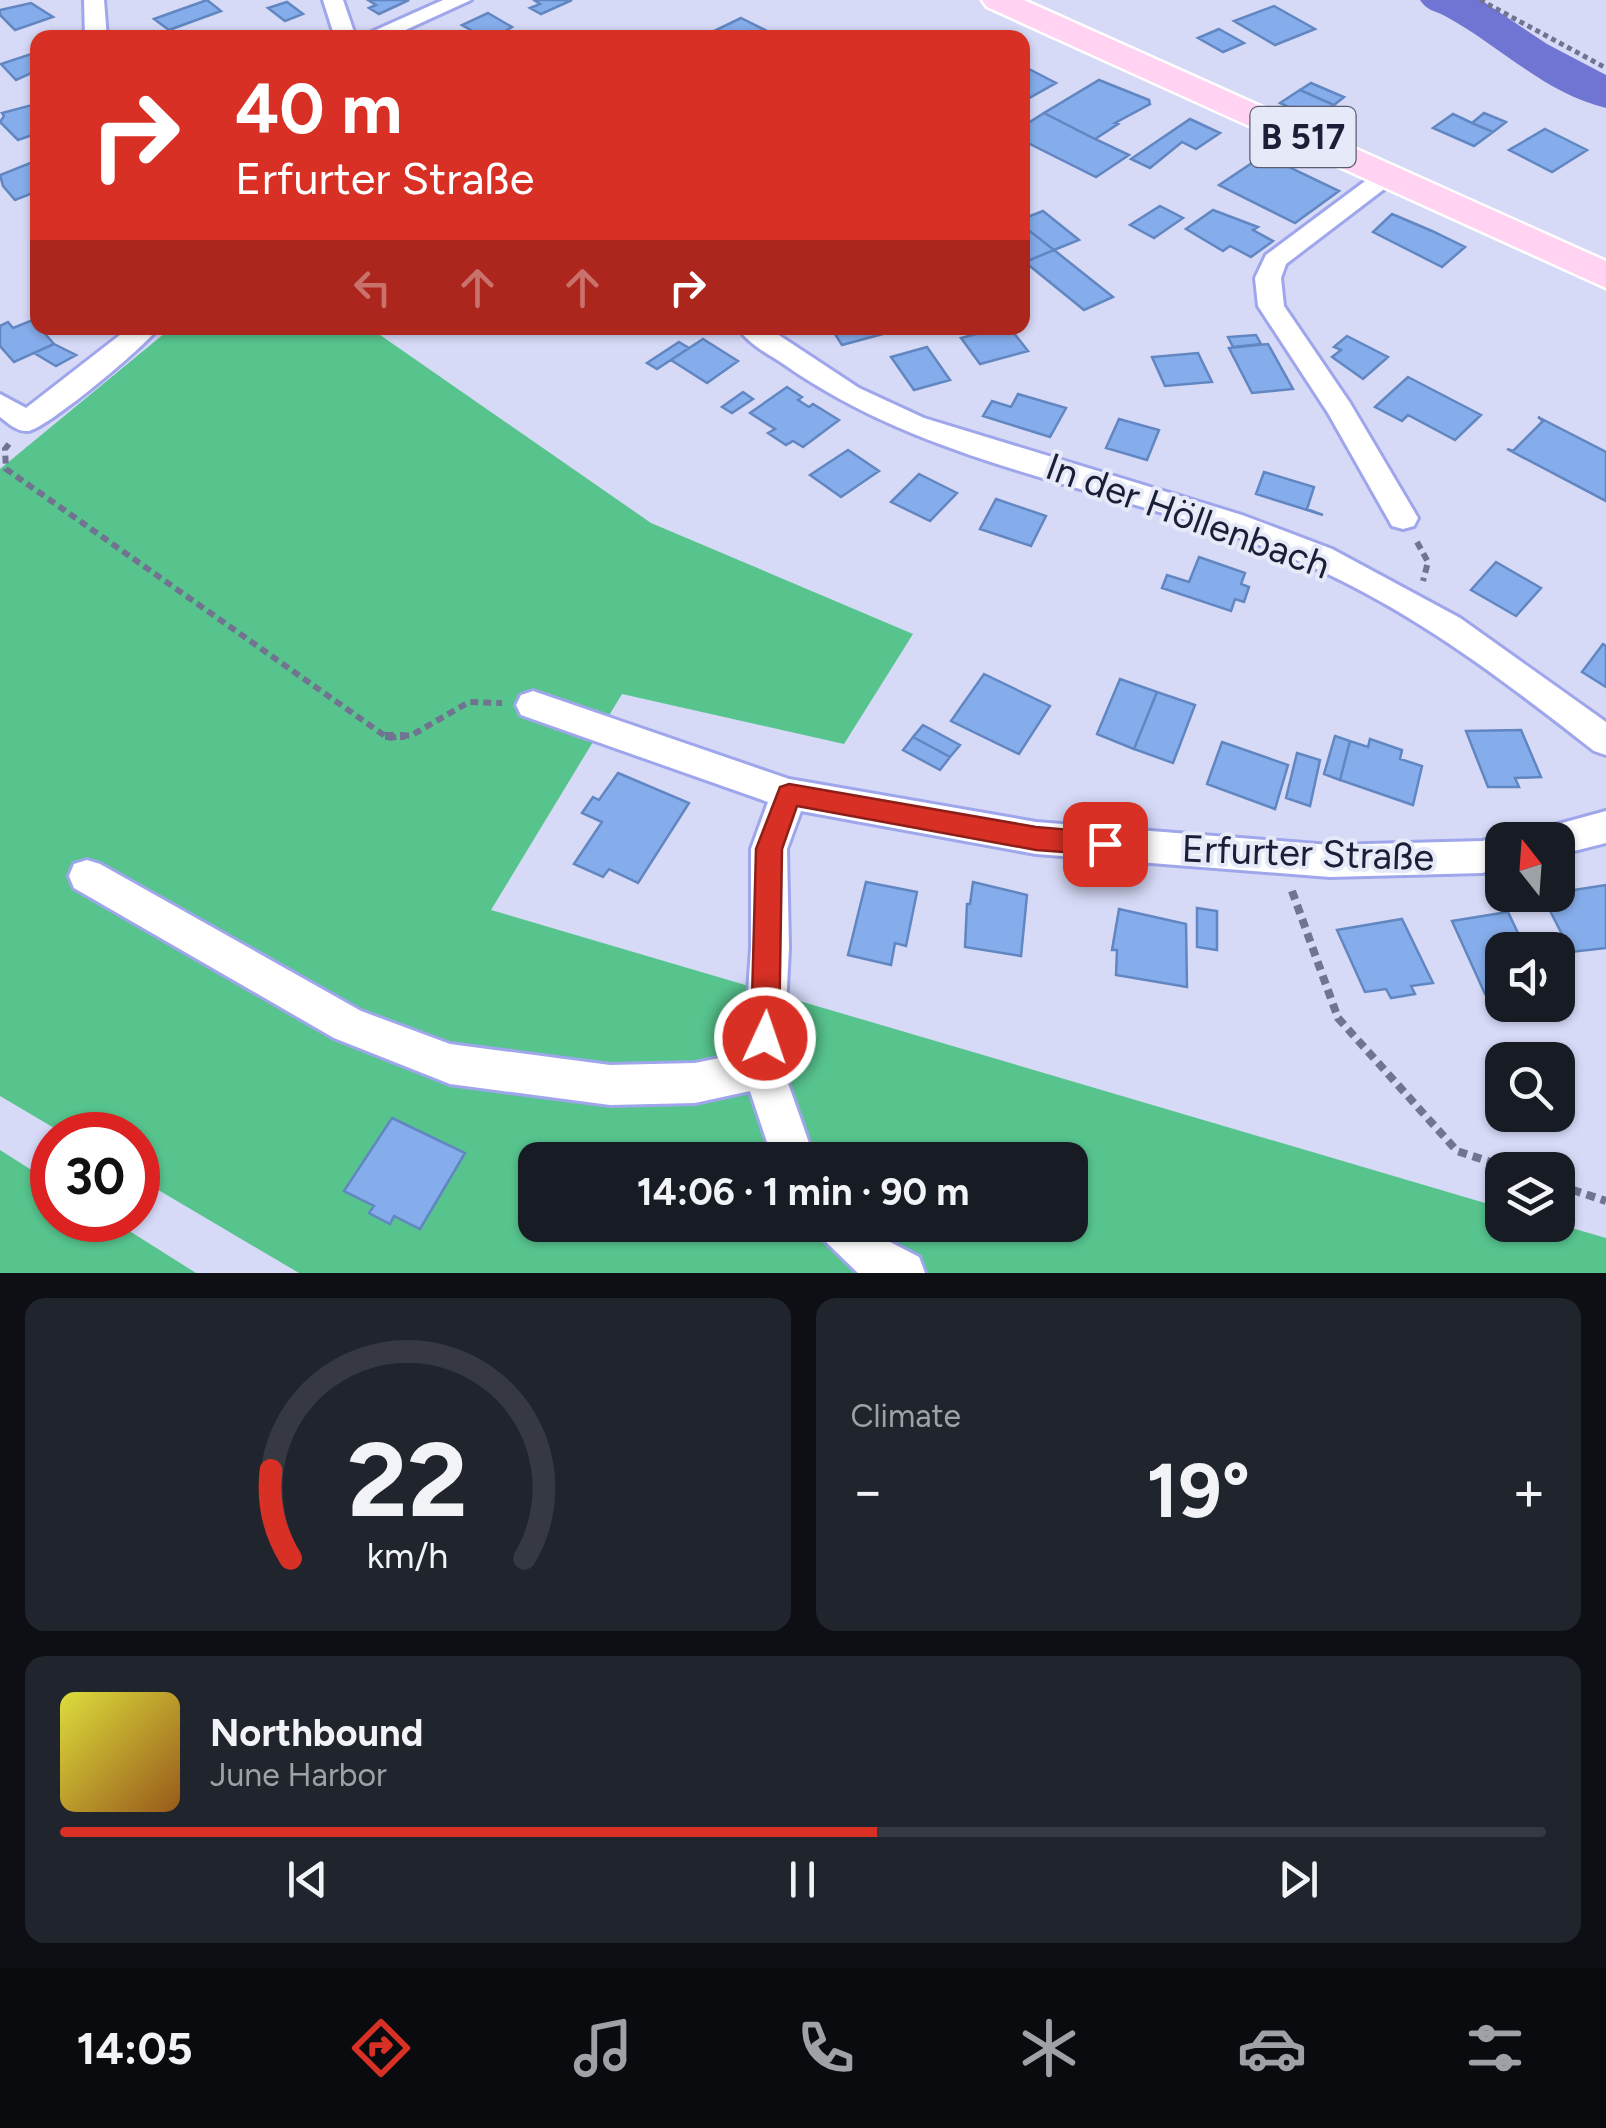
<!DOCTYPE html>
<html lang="en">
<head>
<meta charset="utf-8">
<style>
  body { margin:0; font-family:Figtree,sans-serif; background:#20242c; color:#f1f3f6; height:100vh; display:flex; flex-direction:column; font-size:38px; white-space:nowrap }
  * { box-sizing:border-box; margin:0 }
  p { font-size:32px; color:#9ea1a6 }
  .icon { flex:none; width:55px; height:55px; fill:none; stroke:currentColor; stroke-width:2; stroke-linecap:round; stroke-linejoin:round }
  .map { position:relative; height:1273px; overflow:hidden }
  .panel { display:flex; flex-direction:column; gap:25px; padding:25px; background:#0d0f14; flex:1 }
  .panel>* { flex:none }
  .top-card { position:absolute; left:30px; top:30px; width:1000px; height:305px; border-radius:20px; box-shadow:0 2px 8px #0004; background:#d93025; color:#fff; overflow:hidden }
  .needle { width:65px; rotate:343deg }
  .tools { position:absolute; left:1485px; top:822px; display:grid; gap:20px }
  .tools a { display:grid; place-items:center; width:90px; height:90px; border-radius:20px; background:#171b24; box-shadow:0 2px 8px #0004; font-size:50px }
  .speed { position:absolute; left:30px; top:1112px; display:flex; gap:20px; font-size:50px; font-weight:700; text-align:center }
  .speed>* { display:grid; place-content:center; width:130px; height:130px; border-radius:50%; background:#171b24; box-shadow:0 2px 8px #0004; line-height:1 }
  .speed .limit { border:15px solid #d22; background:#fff; color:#111 }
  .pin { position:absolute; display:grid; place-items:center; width:85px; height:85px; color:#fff; margin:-42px; border-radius:20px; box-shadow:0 5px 15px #0006 }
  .me { position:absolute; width:110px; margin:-55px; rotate:3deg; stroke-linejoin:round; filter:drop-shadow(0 0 8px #0008) }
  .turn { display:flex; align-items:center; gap:35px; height:210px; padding:0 40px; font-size:45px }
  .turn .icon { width:130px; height:130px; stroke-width:2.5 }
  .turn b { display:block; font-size:70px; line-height:85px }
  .lanes { display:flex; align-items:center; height:95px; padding:0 40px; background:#0003; justify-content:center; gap:50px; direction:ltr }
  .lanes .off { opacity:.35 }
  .big { font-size:75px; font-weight:700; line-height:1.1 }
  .panel .widget { flex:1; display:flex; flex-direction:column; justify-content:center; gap:15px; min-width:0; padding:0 35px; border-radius:20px; background:#20242c }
  .panel .dial { align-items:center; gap:0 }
  .dial svg { height:260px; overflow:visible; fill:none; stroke:#363941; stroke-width:7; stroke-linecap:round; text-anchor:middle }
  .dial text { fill:#f1f3f6; stroke:none }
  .song { display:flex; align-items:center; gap:30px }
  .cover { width:120px; height:120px; border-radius:15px; background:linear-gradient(135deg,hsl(60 70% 55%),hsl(30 70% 35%)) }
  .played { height:10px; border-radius:5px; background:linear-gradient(90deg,#d93025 55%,#363941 55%) }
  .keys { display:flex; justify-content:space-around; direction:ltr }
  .heat { display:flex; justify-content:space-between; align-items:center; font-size:55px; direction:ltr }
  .panel .tiles { flex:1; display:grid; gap:25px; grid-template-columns:1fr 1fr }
  .widget:last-child { grid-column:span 2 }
  .trip { position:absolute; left:518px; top:1142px; width:570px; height:100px; border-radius:20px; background:#171b24; box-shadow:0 2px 8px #0004; font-weight:700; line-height:100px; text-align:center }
  .tab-bar { display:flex; height:160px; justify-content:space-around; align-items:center; background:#090b0e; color:#9ea1a6 }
  .tab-bar .icon { width:70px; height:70px }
  .tab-bar .on { color:#d93025 }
  .tab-bar b { font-size:45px; color:#f1f3f6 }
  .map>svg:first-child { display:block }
</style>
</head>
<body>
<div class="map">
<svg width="1606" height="1273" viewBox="0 0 1606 1273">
  <rect width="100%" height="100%" fill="#d6daf7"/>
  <!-- green -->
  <path fill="#57c48e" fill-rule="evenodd" d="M171,328H370L651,523L913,634L844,744L622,694L491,910L1502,1208V1225L1558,1224L1606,1238V1273H299L138,1178V1135H66L0,1096V469ZM535,1160H1070V1225H535Z
    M0,1150L52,1183V1220H112L196,1273H0Z"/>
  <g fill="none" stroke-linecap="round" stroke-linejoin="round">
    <!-- river -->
    <path fill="#7074d3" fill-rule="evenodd" d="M1420,0H1481L1547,44L1606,75V108C1544,93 1499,45 1445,16C1434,10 1427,11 1420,0Z"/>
  </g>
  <!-- building -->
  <path fill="#86adeb" stroke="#6186c1" stroke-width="2.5" d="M207,0L221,11L169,30L154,19Z
    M368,0H409L379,14L369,8L376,5Z
    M534,0H572L541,14L530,8L540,4Z
    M287,2L303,14L285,21L268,8Z
    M31,3L53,17L15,30L0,15V10Z
    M1274,6L1315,29L1275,45L1234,21Z
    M488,13L512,27L494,38H468L476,33L462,25Z
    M741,18L773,34L717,38L710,33Z
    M1219,29L1244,43L1223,52L1198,38Z
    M34,53L38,70L16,80L1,64Z
    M1029,69L1056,83L1022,102V73Z
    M1099,80L1149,100L1150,104L1115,123L1118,124L1095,139L1044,113Z
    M1311,83L1344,97L1334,105L1300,90Z
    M1300,90L1334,105L1314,119L1280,103Z
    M32,105L38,110V133L18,140L0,122L4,116L2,113Z
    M1044,113L1095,139L1129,155L1096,177L1022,140V127Z
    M1484,113L1506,122L1493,132L1472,123Z
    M1453,114L1472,123L1493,132L1474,146L1433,128Z
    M1190,119L1220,133L1196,149L1182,142L1150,168L1131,159Z
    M1545,129L1587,150L1552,172L1509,150Z
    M1264,155L1339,191L1295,223L1219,185Z
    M38,160L33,163L38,168V191L15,200L3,186L0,175Z
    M1160,206L1183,218L1154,238L1130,225Z
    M1213,210L1258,227L1253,230L1273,241L1251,257L1230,246L1223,251L1186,229Z
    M1043,211L1079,240L1054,250L1022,225V219Z
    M1392,214L1432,231L1465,247L1442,267L1373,232Z
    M1022,225L1054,250L1025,262Z
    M1054,250L1113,297L1084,310L1025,262Z
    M33,320L54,344L14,362L0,346V326L8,322L13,328Z
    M831,328H887L890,332L842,345Z
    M999,328H1010L1028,351L980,364L961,338Z
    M1256,335L1261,344L1233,347L1228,337Z
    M1347,336L1388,357L1363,379L1332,357L1341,350L1334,347Z
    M703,339L738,361L707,383L671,360Z
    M679,342L689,348L657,369L647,363Z
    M54,344L76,355L56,366L34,353Z
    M1268,344L1293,389L1252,393L1229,348Z
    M927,347L950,380L914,390L891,357Z
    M1198,353L1212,382L1165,386L1152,357Z
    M1408,377L1481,415L1455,440L1408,415L1402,421L1375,407Z
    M787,387L802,397L798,400L809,407L813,404L839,420L803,447L793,441L786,445L768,433L775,429L750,413Z
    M743,392L753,399L732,413L722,407Z
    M1018,394L1066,408L1050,437L983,416L992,401L1011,407Z
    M1538,417L1606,452V501L1507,449L1513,451L1543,421Z
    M1119,419L1159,430L1147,460L1106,448Z
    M848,450L879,471L841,497L810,475Z
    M1264,472L1314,487L1307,509L1323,515L1256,494Z
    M919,474L957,493L930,521L891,502Z
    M996,499L1046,516L1031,546L980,529Z
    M1199,557L1245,573L1241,584L1249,587L1244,602L1235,599L1231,611L1162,588L1167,575L1189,582Z
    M1496,562L1541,588L1516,616L1471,590Z
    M1603,644L1606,646V687L1582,672Z
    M984,674L1050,706L1019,754L951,721Z
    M1120,679L1157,692L1134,749L1097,734Z
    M1157,692L1195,705L1173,763L1134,749Z
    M923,725L960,745L950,757L913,737Z
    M1521,730L1541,777L1515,778L1519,787H1488L1466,731Z
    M1335,736L1350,741L1340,780L1324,774Z
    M913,737L950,757L940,770L903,750Z
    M1370,739L1402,750L1400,759L1422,766L1413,805L1340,780L1350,741L1368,747Z
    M1222,742L1288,765L1275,809L1207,784Z
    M1297,753L1320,760L1310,806L1286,798Z
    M618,773L689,803L638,883L609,869L603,877L574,864L602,822L582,813L593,797L599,800Z
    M866,882L917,892L906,946L895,943L891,965L848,955Z
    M973,882L1027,895L1021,956L965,947L967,904H970Z
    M1606,885V948L1571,952L1542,895Z
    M1197,908L1217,911V950L1197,947Z
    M1119,909L1186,924L1187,987L1116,975L1117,950H1112Z
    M1508,912L1526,950H1502V992L1485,994L1452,921Z
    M1402,919L1433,983L1411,986L1415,994L1391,998L1386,989L1365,992L1337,930Z
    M392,1118L465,1153L420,1229L394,1216L390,1224L369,1213L374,1206L344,1191Z"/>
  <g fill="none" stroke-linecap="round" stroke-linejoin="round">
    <!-- street casing -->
    <g stroke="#9fa6eb" stroke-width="6">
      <path id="street" d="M84,0H104L107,38H85Z
        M323,0H343L356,38H335Z
        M443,0H471L388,38H358Z
        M1388,168L1400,175L1396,180L1286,264L1281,278L1284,306L1350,403L1418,518L1414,526L1403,529L1392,526L1328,413L1258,306L1255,278L1266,255L1380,170Z
        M129,328H158C147,345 45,430 28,431C17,432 8,423 0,417V394L26,408Z
        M738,328H768L859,388L924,418L1242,515L1332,549L1460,618L1606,722V755L1594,751C1505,681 1413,611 1308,565C1137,489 940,474 785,365C770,355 748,344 738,328Z
        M533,691L789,779L1036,822L1330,845L1482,841L1502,836L1513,840H1502V868L1482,873L1330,877L1036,854L801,811L787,849L789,948L783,1069L815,1160H773L750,1091L695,1103L610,1105L450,1084L334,1038L74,888L69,876L74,864L87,860L100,864L361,1011L450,1044L610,1065L695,1063L744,1053L751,948V849L768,802L521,715L516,705L521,695Z
        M1606,811V843L1558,855V840H1535L1540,829Z
        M817,1225H871L890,1242L919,1257L925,1273H858L824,1240Z"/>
    </g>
    <!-- primary casing -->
    <g stroke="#fff" stroke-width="5">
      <path id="primary" d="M982,0H1024L1606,261V288L987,7Z"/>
    </g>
    <!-- path-far2 -->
    <path stroke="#717490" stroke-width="5" stroke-dasharray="5 4" stroke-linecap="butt" d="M1480,0L1606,68"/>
    <!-- path-far1 -->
    <path stroke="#717490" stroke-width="6" stroke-dasharray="8 5" stroke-linecap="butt" d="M9,444L5,449L6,469L388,738L412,735L469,702L502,703
      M1417,542L1428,562L1423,581"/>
    <!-- path -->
    <path stroke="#717490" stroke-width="8" stroke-dasharray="9 6" stroke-linecap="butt" d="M385,736H405
      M1292,891L1338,1018L1457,1151L1515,1170
      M1558,1185L1606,1201"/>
    <!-- street -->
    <use href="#street" fill="#fff" fill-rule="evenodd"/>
    <!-- primary -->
    <use href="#primary" fill="#ffd3f1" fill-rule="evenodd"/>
  </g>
  <!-- route -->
  <path fill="#d93025" stroke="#8d1f18" stroke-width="2.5" d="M789,784L1036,827L1105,833L1114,836L1118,844L1114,852L1105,855L1036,850L797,806L782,849L779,1038L775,1048L765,1052L755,1048L751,1038L756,849L780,787Z"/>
  <g text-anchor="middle" stroke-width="8" stroke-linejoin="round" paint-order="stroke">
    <!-- shield labels -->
    <rect fill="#e6e9f7" stroke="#595b71" stroke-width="2.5" x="1250.5" y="107" width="105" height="60" rx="8"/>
    <g font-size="35" font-weight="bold" fill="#1c1e38">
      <text x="1303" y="149">B 517</text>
    </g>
    <!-- street labels -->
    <g font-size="38" fill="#1c1e38" stroke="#e6e9f7">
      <text transform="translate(1188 516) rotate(20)" y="13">In der Höllenbach</text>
      <text transform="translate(1308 853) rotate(2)" y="13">Erfurter Straße</text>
    </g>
  </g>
</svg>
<div class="tools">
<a><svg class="needle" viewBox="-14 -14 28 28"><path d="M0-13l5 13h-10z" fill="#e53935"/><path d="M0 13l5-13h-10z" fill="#9ea1a6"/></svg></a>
<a><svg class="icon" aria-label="sound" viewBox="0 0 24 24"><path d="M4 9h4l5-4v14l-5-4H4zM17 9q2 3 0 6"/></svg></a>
<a><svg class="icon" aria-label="search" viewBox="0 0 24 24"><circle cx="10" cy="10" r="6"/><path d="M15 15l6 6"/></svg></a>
<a><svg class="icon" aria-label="layers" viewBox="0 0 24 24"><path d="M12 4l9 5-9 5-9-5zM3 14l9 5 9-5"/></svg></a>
</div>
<div class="speed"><div class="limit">30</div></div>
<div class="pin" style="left:1105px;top:844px;background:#d93025"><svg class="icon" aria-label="arrive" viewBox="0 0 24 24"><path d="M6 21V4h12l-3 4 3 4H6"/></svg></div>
<svg class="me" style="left:765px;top:1038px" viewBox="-20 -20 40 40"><circle r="17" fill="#d93025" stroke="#fff" stroke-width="3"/><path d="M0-11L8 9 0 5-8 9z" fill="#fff"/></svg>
<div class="trip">14:06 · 1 min · 90 m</div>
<div class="top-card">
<div class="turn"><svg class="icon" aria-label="right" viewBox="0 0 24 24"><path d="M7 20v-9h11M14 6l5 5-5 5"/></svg><div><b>40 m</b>Erfurter Straße</div></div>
<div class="lanes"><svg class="icon off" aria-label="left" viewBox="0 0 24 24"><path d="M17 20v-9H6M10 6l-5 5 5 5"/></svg><svg class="icon off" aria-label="ahead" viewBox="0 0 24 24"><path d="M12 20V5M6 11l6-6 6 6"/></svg><svg class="icon off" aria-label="ahead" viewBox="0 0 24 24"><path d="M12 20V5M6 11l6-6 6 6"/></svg><svg class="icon" aria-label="right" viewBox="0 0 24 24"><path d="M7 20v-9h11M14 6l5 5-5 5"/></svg></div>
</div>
</div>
<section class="panel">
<div class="tiles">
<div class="widget dial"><svg viewBox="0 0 100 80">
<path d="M14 69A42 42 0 1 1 86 69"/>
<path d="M14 69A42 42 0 0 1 8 42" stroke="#d93025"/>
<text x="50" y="56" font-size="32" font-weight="700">22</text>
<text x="50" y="72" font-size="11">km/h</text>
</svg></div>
<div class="widget"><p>Climate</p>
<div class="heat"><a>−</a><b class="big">19°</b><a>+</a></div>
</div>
<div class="widget">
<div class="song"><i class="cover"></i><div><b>Northbound</b><p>June Harbor</p></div></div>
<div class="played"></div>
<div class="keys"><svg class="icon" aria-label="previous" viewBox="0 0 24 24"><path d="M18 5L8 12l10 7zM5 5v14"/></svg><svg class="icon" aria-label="pause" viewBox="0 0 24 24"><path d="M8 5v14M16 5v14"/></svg><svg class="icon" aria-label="next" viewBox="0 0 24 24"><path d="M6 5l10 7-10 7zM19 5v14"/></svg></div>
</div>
</div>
</section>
<nav class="tab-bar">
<b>14:05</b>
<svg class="icon on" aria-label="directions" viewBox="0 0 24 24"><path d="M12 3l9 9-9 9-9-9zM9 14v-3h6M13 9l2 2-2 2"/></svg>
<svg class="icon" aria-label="music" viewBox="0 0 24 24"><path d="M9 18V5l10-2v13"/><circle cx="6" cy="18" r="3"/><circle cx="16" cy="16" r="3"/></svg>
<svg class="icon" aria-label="phone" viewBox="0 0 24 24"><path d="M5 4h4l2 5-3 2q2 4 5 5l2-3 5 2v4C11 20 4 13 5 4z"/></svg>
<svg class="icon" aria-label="climate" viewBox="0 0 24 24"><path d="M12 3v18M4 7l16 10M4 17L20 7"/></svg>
<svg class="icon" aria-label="car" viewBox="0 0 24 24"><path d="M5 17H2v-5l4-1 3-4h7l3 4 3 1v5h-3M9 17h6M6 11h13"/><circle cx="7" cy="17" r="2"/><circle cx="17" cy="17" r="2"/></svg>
<svg class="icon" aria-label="filters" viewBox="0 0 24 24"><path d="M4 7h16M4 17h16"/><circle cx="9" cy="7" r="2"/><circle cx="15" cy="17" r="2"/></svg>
</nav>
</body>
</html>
